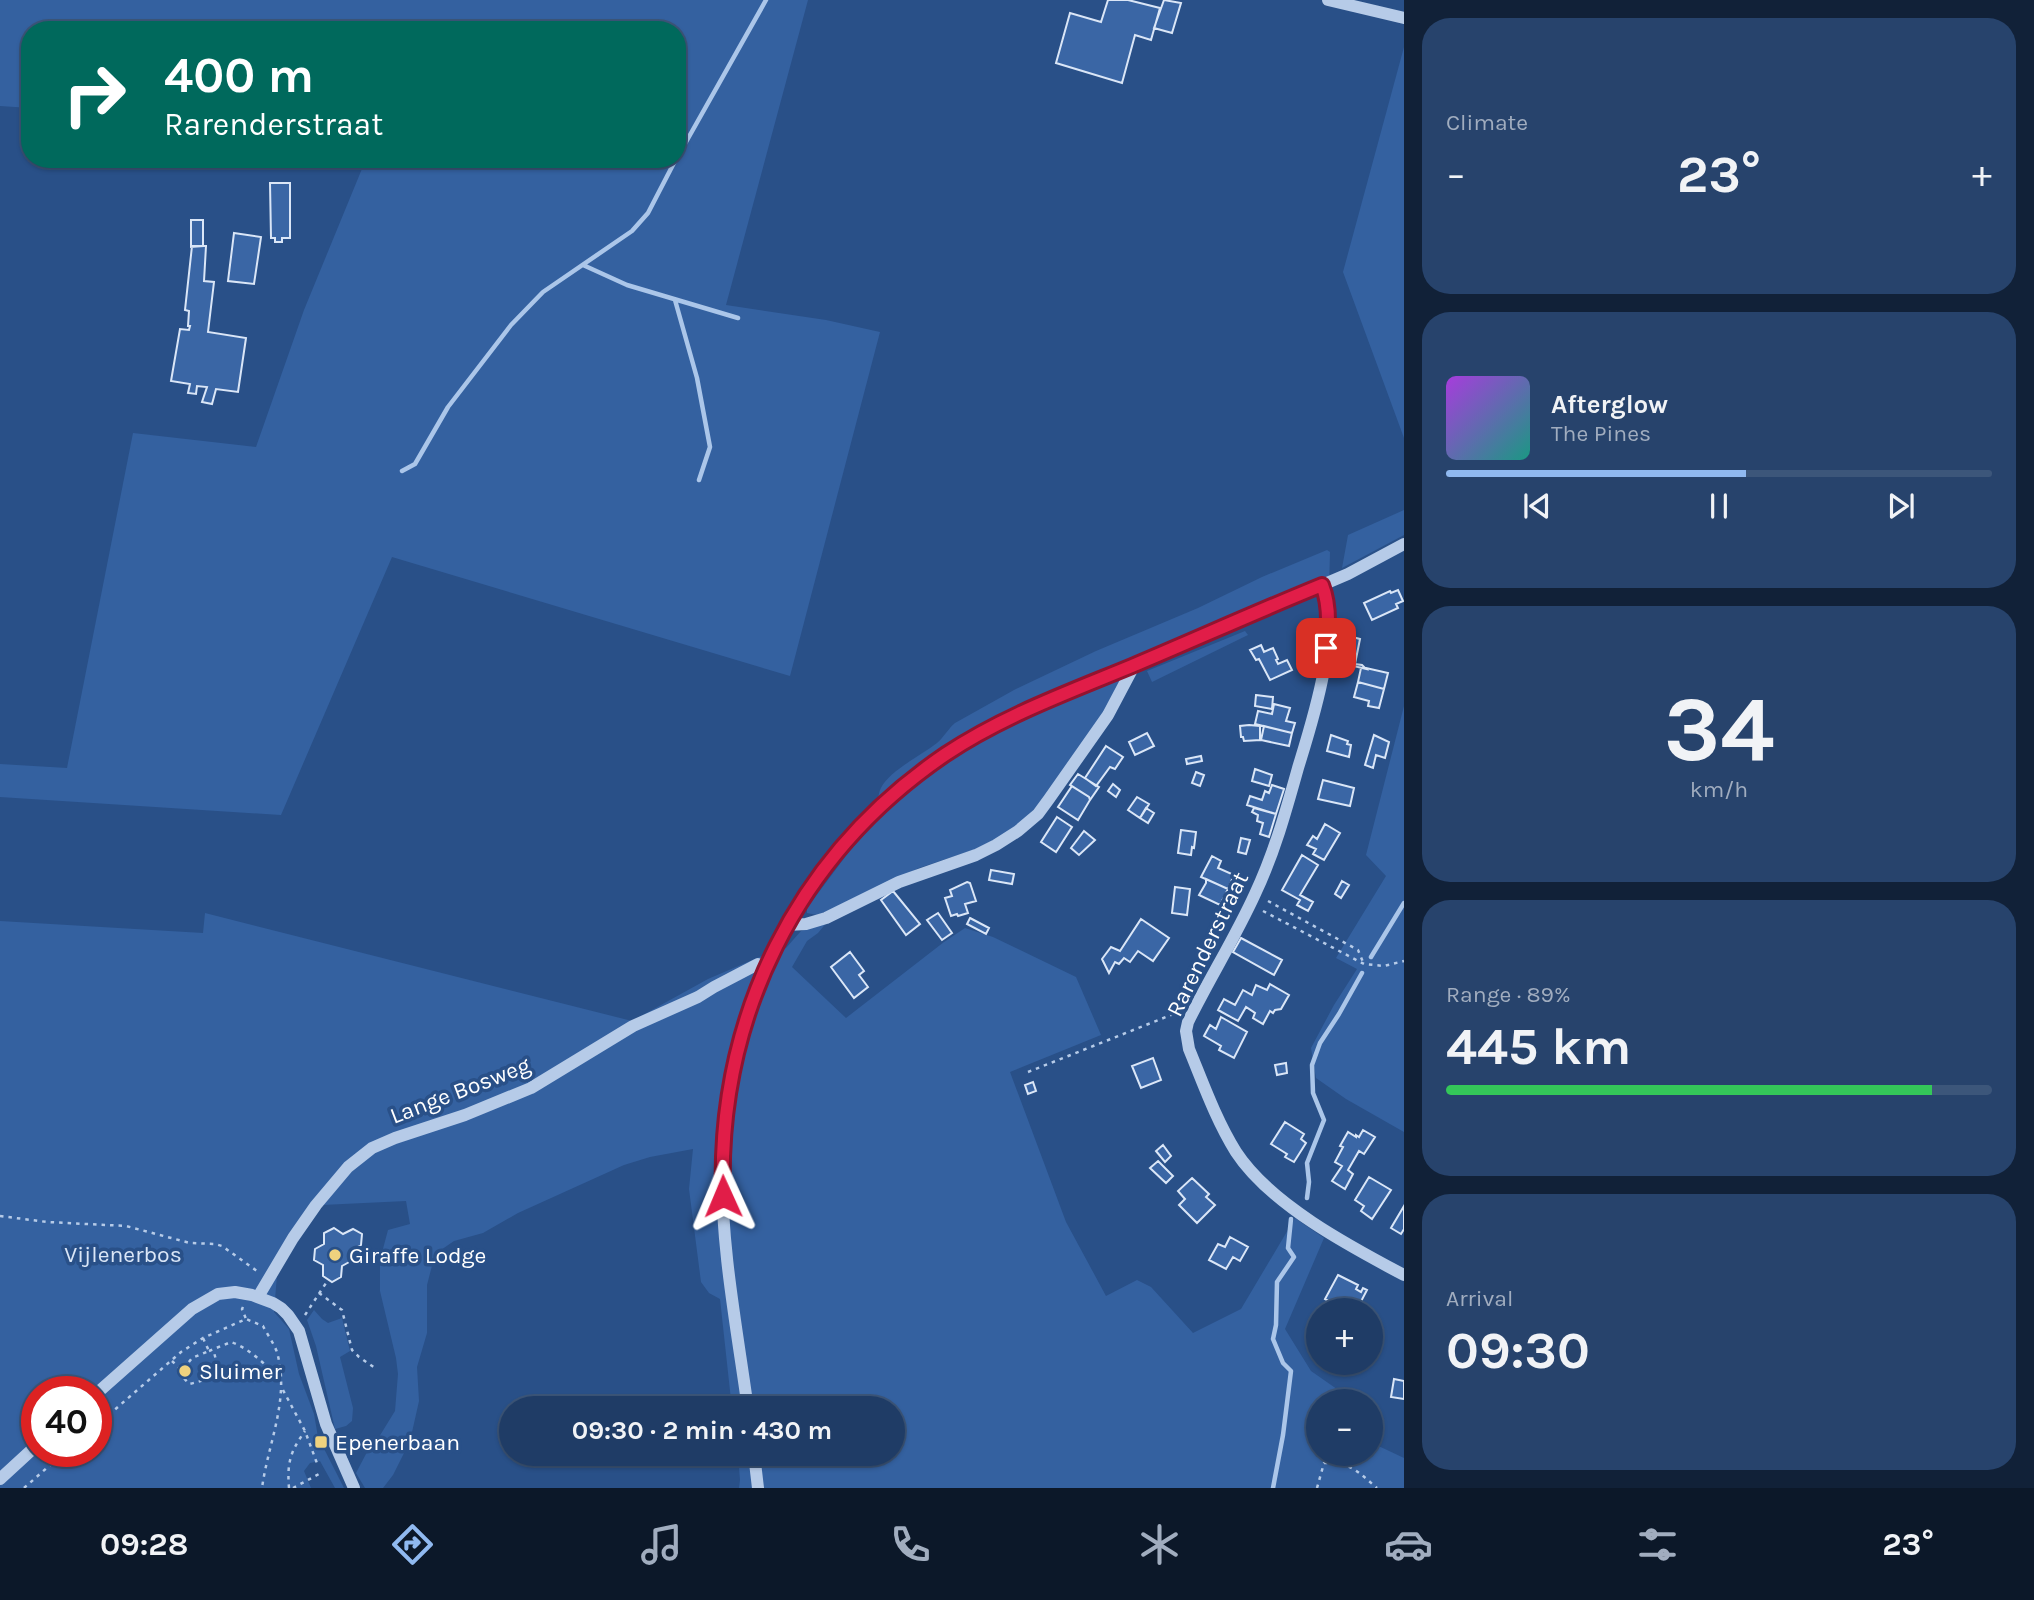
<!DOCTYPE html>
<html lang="en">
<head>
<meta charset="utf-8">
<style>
  body { margin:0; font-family:Karla,sans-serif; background:#27436c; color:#f1f3f6; height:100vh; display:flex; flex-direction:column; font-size:26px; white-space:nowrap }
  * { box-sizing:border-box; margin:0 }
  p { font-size:23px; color:#a1adbf }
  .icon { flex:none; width:38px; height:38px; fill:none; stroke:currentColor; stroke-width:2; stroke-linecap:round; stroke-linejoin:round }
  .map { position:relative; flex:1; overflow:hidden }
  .panel { display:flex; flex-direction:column; gap:18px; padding:18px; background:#112138; width:630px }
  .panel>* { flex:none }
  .hud { position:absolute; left:21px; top:21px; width:665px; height:147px; border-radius:28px; box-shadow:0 2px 5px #0004,0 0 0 2px #3c567a; background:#00695c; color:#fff; overflow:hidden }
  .controls { position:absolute; left:1306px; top:1298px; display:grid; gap:14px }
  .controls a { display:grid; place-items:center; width:77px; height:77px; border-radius:50%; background:#1f3c66; box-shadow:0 2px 5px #0004,0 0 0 2px #3c567a; font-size:35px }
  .speed { position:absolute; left:21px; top:1376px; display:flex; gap:14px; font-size:35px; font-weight:700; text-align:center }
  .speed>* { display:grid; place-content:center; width:91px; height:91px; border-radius:50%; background:#1f3c66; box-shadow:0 2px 5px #0004,0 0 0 2px #3c567a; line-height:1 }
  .speed .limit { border:10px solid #d22; background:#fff; color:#111 }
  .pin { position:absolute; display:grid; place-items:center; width:60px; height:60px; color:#fff; margin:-30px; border-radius:14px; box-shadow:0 4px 10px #0006 }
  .me { position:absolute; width:77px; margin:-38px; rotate:359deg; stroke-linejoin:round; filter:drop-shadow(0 0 5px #0008) }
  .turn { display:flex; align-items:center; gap:24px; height:147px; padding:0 28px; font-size:32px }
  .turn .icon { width:91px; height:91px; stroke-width:2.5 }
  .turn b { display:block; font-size:49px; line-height:60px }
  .big { font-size:52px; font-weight:700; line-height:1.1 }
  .panel .tile { flex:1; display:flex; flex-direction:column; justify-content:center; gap:10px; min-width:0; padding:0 24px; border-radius:28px; background:#27436c }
  .panel .dial { align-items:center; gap:0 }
  .dial b { font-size:91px; line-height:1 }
  .song { display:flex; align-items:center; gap:21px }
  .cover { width:84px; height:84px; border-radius:10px; background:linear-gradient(135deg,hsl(280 70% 55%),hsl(170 70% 35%)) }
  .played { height:7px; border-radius:4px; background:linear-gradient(90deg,#90b9f0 55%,#3c567a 55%) }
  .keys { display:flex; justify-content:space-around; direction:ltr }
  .heat { display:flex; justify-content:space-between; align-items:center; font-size:38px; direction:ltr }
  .charge { height:10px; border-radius:5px; background:linear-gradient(90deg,#34c759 89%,#3c567a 0) }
  .trip { position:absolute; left:499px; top:1396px; width:406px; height:70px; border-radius:35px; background:#1f3c66; box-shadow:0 2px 5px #0004,0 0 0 2px #3c567a; font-weight:700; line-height:70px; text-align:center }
  .tab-bar { display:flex; height:112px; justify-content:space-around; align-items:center; background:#0c1829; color:#a1adbf }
  .tab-bar .icon { width:49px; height:49px }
  .tab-bar .active { color:#90b9f0 }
  .tab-bar b { font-size:32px; color:#f1f3f6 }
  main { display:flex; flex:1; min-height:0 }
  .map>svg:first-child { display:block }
</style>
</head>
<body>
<main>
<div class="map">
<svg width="1404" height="1488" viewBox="0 0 1404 1488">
  <rect width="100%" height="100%" fill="#295088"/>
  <!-- green -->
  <path fill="#3461a0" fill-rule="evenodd" d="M0,0H808L726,305L826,320L880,332L790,676L392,557L281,815L0,797V764L67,768L133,433L256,447L304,310L366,159H677V30H30V108L0,106Z
    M1404,47V438L1343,272Z
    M1404,510V535L1342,568L1348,535Z
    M1327,550L1330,552L1329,589L1282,607L1127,672L1104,712L1049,793L1026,818L1002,837L973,850L919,868L840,906L817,915L807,913V908L848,853L877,820L883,806L878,798C879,795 879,791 881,788C889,771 922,755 937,743C944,737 948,729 955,723L1014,690L1096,651L1198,608L1262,577Z
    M1245,631L1248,635L1152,682L1147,671Z
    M1404,706V1132L1346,1099L1316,1078L1311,1048L1334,1005L1357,969L1336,958L1386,876L1366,855Z
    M205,913L632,1021L708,979L764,955L786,948L801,931L828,921L818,933L807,941L792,967L846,1018L944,942L965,928L993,937L1076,977L1101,1035L1010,1072L1066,1222L1106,1296L1137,1280L1151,1287L1193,1333L1241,1309L1295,1218L1324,1238L1285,1329L1311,1371L1344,1394L1362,1399V1402H1318V1454H1370V1442L1404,1458V1488H739L740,1480L738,1454H892V1409H732L720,1299L709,1293L701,1282L689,1189L693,1149L650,1157L624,1165L518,1213L483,1233L454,1241L435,1254L427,1285V1333L417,1367L419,1401L410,1441L393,1475L383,1488H365L356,1473L366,1454L379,1437L395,1411L398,1374L396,1358L380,1291V1260L388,1230L410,1224L406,1201L322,1205L287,1253L277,1275L274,1312L289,1329L299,1374L314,1414L318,1437L344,1488H335L320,1461L310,1463L304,1471L311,1488H0V921L203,933ZM37,1391H96V1451H37Z
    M314,1310L322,1319L328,1323L342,1318L350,1351L340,1357L353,1408L352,1421L346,1426L335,1429L316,1346L307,1320Z"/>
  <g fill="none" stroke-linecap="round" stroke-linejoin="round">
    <!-- stream -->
    <path stroke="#abc6e9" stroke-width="4.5" d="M677,158L766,0
      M583,265L627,285L738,318
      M675,300L697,378L710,447L699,480
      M402,471L415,464L448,407L511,325L543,292L632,231L648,213L676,159
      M1371,957L1404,903
      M1307,1198L1309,1182L1307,1163L1324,1120L1313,1093L1312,1065L1320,1043L1339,1014L1362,973
      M1273,1488L1283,1435L1291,1371L1283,1363L1273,1339L1276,1325L1277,1282L1294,1257L1288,1248L1291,1219"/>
  </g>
  <!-- building -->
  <path fill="#3a66a5" stroke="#dae6f7" stroke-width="2" d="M1108,0H1128L1160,8L1151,40L1135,35L1122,83L1056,63L1070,13L1101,22Z
    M1164,0L1181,3L1172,33L1154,28Z
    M270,183H290V238H282V242H275V238H271Z
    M191,220H203V246L191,247Z
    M234,233L261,237L254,284L228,281Z
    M192,246H206L204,281L214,282L208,332L246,338L238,392L216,389L212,404L202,402L207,387L197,386L196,394L188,393L190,384L171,381L180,329L189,330L190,326H188L189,311L185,310Z
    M1398,590L1403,601L1396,604L1398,608L1372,620L1364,603L1390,591L1391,593Z
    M1349,636L1360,639L1355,664L1362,665L1366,669L1337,662L1342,641L1347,642Z
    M1261,645L1264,652L1273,648L1278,659L1276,660L1278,664L1287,660L1292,670L1270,680L1259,659L1256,660L1250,650Z
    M1361,668H1366L1388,673L1384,689L1358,682Z
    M1358,682L1384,689L1379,708L1368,706L1369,701L1354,697Z
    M1256,695L1273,697L1272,709L1255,706Z
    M1274,704L1290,708L1286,721L1295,723L1292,733L1255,724L1258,711L1272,714Z
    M1249,725L1260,726V740L1244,741L1243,737H1241L1240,726Z
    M1264,726L1292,733L1289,746L1261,740Z
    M1147,733L1154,746L1135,755L1129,742Z
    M1331,735L1348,741L1347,744L1351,745L1349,757L1327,751Z
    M1374,735L1389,742L1385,758L1376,755L1373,768L1365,765Z
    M1106,746L1123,757L1115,769L1110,767L1096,786L1085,778Z
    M1201,756L1202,761L1187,764L1186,759Z
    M1255,769L1272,775L1269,786L1252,781Z
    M1196,772L1204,775L1200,786L1192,783Z
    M1078,774L1099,787L1090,800L1089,797L1070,785Z
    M1323,780L1354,788L1350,806L1318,799Z
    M1113,784L1120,790L1116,797L1108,791Z
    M1272,785L1284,789L1276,814L1247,805L1250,796L1262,800L1265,791L1269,793Z
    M1072,786L1089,797L1090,800L1078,820L1058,807Z
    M1137,797L1149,804L1140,818L1128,810Z
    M1146,808L1154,813L1148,823L1140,818Z
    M1254,808L1276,814L1269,837L1260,834L1263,823L1257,821L1258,815L1252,812Z
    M1057,817L1072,827L1056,852L1041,842Z
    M1325,824L1340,833L1324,860L1313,854L1316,849L1307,845L1313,836L1317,839Z
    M1181,830L1196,832L1194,848L1192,847L1191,855L1178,853Z
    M1084,831L1095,840L1079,855L1071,848Z
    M1241,838L1250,840L1246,854L1238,852Z
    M1302,855L1318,865L1300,895L1313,902L1308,911L1297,905L1300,900L1282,890Z
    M1212,856L1221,861L1218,868L1234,875L1228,889L1201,877Z
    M991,870L1014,874L1012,884L989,880Z
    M1206,879L1228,889L1220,905L1199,895L1206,883Z
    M1342,881L1349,885L1341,898L1335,894Z
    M967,882L970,883L976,901L965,904L968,913L958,916L957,914L951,916L945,898L952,896L950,890Z
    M1175,887L1190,889L1187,915L1172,913Z
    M893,891L920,924L906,935L881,900Z
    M938,913L952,933L942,940L927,920Z
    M970,918L989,928L986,934L967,924Z
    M1141,919L1169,938L1153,961L1138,951L1130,962L1124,958L1119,964L1115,962L1109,973L1102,959L1111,947L1120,951Z
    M1241,938L1282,960L1274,975L1233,952Z
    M850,952L864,971L859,975L868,987L854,998L831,967Z
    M1270,984L1289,995L1281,1009L1275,1010L1273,1013L1270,1011L1263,1024L1253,1018L1255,1013L1246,1007L1238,1021L1218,1010L1224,999L1235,1005L1243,990L1252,995L1256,985L1267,990Z
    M1221,1017L1247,1032L1234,1058L1219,1050L1221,1046L1204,1036L1210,1025L1216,1029Z
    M1153,1058L1161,1080L1141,1088L1132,1066Z
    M1286,1063L1287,1073L1277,1075L1275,1065Z
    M1033,1082L1036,1091L1028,1094L1025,1085Z
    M1285,1122L1304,1134L1301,1139L1306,1143L1294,1162L1285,1157L1287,1154L1271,1144Z
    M1363,1130L1375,1137L1364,1154L1359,1151L1348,1170L1353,1174L1345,1189L1332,1181L1342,1166L1335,1162L1343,1147L1340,1146L1348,1132L1356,1137V1135L1359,1137Z
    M1163,1145L1171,1156L1165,1162L1156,1151Z
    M1158,1161L1173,1176L1166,1183L1150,1168Z
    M1369,1177L1391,1190L1372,1219L1361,1211L1364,1206L1355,1200Z
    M1192,1178L1209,1194L1206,1197L1215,1205L1197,1223L1179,1205L1185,1199L1178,1191Z
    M1404,1206V1229L1401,1234L1391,1228Z
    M334,1228L343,1234L353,1229L362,1234L361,1245L352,1250L351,1261L342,1266L341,1277L332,1282L323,1276V1265L314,1260L315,1249L324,1244V1233Z
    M1230,1237L1248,1247L1240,1261L1233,1257L1226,1269L1209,1260L1218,1244L1225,1247Z
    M1338,1275L1358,1285L1356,1289L1361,1292L1363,1288L1367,1290L1356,1311H1348L1325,1299Z
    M1394,1379L1404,1381V1399L1391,1397Z"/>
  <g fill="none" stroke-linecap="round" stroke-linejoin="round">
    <!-- path -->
    <path stroke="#b6cbe8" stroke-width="2.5" stroke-dasharray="3.5 5" stroke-linecap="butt" d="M1268,901L1358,950L1363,962
      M1263,911L1364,964L1384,966L1404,961
      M1028,1072L1176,1013
      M0,1216L47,1222L126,1226L190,1243L215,1244L222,1246L257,1271
      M319,1293L342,1310L352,1350L359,1357L375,1368
      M243,1307L242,1309L246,1319
      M305,1315L328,1280
      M209,1351L231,1342C249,1348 267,1366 280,1379
      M172,1361L182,1371L192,1358L209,1351L203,1338
      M182,1371V1376L189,1384C212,1379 222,1374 213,1350
      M283,1390L305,1431L318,1466
      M96,1426L181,1352L203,1338L246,1319L263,1326C268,1336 276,1346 278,1356C289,1401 268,1444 262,1488
      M24,1488L66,1451
      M289,1488C287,1463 290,1452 305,1431
      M293,1488L319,1474
      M1317,1488L1324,1463C1351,1462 1358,1472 1377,1488"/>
    <!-- minor -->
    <path stroke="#b6cbe8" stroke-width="12" d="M1328,0L1404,18
      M1322,585C1341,634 1313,719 1298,768C1286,811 1274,854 1255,894C1235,938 1209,979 1188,1022L1186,1031L1189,1049C1203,1083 1216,1120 1236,1152C1270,1204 1349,1246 1404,1275
      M787,925L806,924L826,918L899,882L976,855L996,845L1018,831L1038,814L1049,799L1108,715L1135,664
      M258,1297L293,1238L316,1205L348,1167L372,1148L395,1138L465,1115L531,1088L633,1026L698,997L714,987L758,964L766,967
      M96,1394L192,1309L218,1294L235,1292L252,1295L273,1303L281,1308L288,1315L299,1331L326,1424L354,1488
      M748,1409C737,1329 721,1247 722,1167C725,970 841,796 1019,714L1348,574L1404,544
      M754,1454L758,1488
      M0,1479L37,1445"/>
  </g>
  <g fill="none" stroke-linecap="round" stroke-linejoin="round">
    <!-- route casing -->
    <g stroke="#92132f" stroke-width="18">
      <path id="route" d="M723,1196C717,1017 797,855 946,754C1003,716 1069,692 1132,666C1196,639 1258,611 1322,585C1330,605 1329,627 1326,648"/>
    </g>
    <!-- route -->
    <use href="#route" stroke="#e11d48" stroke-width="12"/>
  </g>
  <!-- markers -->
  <g fill="#efd27e" stroke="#295088" stroke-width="2.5">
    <circle cx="335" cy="1255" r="7"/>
    <circle cx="185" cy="1371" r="7"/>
    <rect x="314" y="1435" width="14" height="14" rx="3.5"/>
  </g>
  <g text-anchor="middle" stroke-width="7" stroke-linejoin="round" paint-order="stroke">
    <!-- street labels -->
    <g font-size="23" fill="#fff" stroke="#295088">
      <text transform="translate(1207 944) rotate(-64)" y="8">Rarenderstraat</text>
      <text transform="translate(460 1090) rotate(-21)" y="8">Lange Bosweg</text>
    </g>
    <!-- park labels -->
    <g font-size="23" fill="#dae6f7" stroke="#295088">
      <text x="123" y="1262">Vijlenerbos</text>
    </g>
    <!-- poi labels -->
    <g font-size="23" fill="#fff" stroke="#295088" text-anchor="start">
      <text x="349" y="1263">Giraffe Lodge</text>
      <text x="199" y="1379">Sluimer</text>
      <text x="335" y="1450">Epenerbaan</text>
    </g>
  </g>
</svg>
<div class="controls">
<a>+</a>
<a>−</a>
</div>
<div class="speed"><div class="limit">40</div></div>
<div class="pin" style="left:1326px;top:648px;background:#d93025"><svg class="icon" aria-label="arrive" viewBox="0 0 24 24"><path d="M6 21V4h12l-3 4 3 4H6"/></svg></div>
<svg class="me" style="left:723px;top:1196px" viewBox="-20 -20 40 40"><path d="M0-17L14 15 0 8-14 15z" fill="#e11d48" stroke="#fff" stroke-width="4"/></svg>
<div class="trip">09:30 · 2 min · 430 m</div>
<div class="hud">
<div class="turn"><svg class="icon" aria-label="right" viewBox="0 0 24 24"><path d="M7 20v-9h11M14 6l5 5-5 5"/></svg><div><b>400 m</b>Rarenderstraat</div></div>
</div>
</div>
<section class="panel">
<div class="tile"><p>Climate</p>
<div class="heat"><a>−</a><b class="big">23°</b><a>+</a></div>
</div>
<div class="tile">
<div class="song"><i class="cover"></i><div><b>Afterglow</b><p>The Pines</p></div></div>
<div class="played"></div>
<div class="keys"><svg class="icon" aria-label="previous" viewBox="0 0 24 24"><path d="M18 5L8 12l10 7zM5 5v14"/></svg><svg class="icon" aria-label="pause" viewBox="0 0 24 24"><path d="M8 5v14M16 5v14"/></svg><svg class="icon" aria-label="next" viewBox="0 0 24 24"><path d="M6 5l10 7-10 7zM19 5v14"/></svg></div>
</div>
<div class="tile dial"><b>34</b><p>km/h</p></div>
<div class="tile"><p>Range · 89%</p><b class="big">445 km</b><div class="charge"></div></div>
<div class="tile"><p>Arrival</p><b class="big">09:30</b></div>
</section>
</main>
<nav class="tab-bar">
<b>09:28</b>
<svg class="icon active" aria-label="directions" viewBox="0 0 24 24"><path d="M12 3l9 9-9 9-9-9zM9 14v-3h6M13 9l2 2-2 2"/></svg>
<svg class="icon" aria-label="music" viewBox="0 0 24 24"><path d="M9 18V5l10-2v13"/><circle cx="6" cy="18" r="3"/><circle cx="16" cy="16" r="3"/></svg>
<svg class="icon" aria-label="phone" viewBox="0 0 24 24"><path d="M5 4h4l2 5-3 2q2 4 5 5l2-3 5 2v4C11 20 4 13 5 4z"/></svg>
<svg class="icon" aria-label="climate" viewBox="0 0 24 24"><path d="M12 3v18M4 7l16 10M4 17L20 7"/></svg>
<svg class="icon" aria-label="car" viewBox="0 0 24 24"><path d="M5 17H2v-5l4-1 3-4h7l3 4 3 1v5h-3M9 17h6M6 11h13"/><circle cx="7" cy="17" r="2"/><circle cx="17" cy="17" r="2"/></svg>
<svg class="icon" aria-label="filters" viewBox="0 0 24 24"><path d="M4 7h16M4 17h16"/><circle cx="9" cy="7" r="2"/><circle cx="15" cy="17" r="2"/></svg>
<b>23°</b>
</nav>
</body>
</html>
